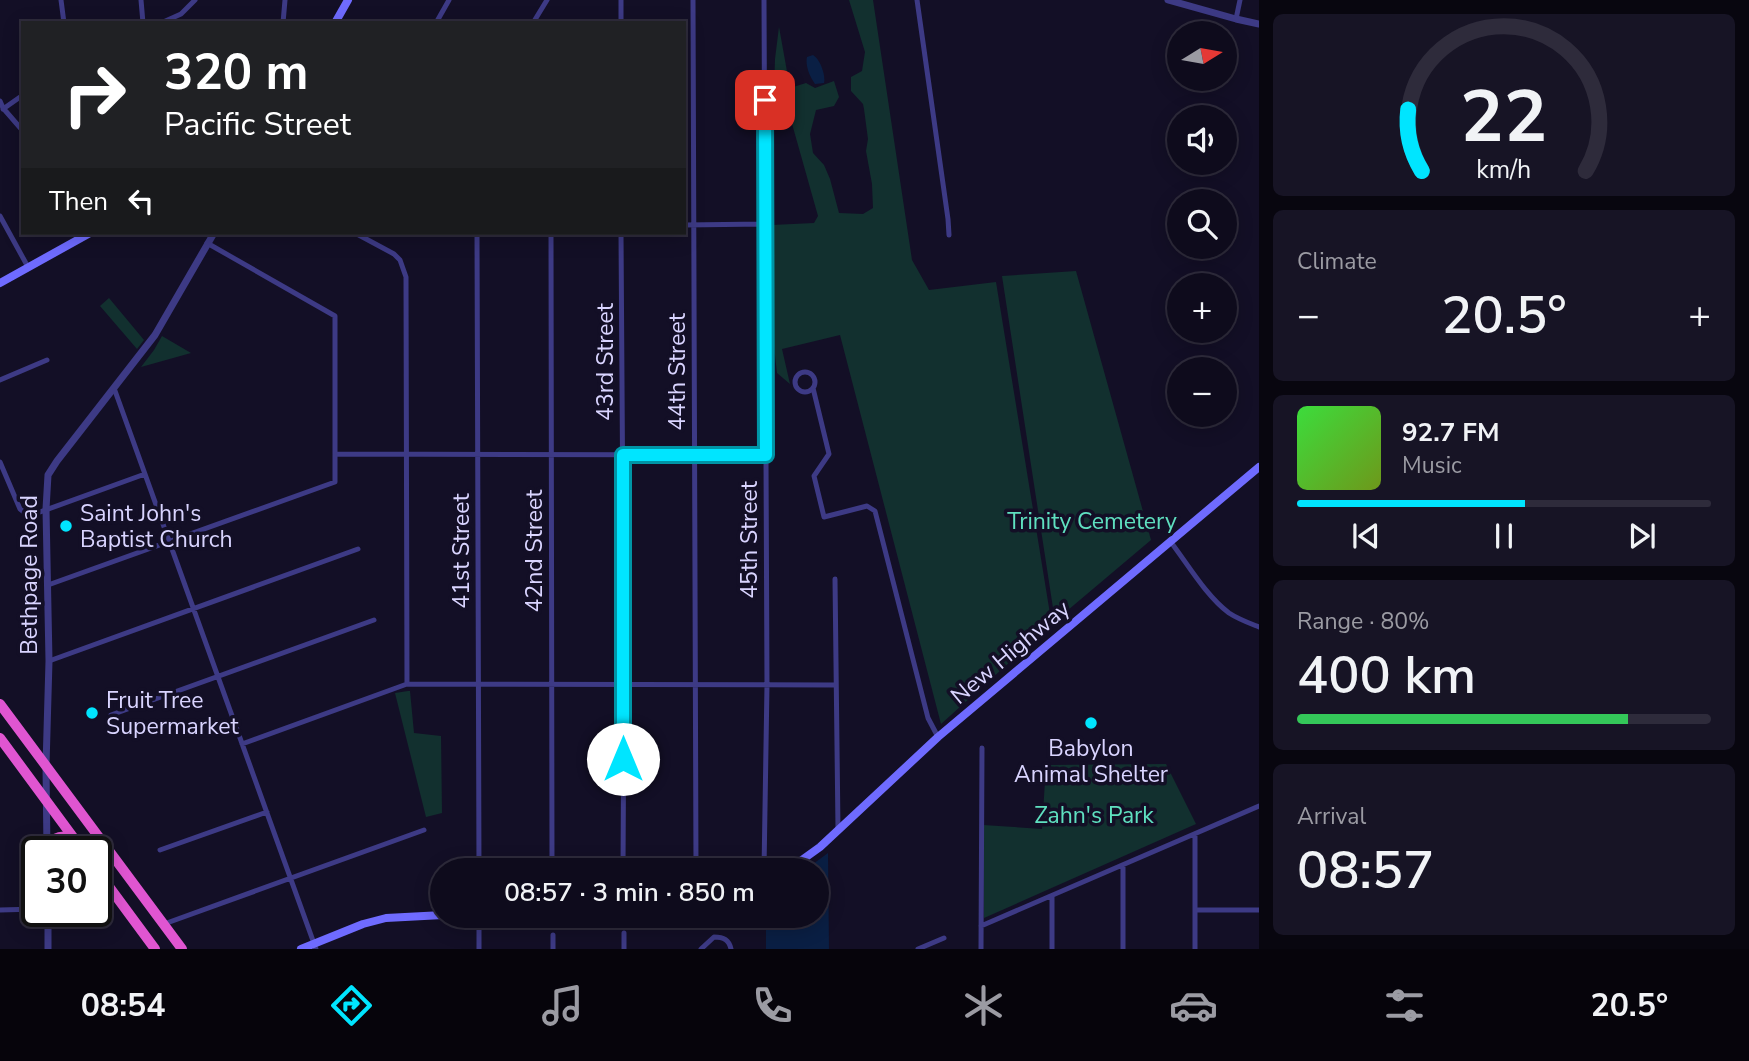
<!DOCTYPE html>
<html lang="en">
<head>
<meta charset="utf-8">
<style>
  body { margin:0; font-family:"Nunito Sans",sans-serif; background:#171425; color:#f1f3f6; height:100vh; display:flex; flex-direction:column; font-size:26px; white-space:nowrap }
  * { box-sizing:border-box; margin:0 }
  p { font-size:23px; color:#9b9ba3 }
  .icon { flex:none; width:38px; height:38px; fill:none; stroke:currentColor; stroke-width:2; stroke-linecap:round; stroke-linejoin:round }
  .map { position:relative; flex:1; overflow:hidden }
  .details { display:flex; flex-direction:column; gap:14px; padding:14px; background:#08060f; width:490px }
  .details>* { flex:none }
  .hud { position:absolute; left:21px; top:21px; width:665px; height:214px; border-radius:0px; box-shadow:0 4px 18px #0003,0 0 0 2px #2e2b3b; background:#202124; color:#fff; overflow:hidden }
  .needle { width:46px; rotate:79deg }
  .buttons { position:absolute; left:1167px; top:21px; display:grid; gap:14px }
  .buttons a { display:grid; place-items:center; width:70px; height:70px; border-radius:50%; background:#0e0b1c; box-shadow:0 4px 18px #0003,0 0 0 2px #2e2b3b; font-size:35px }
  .speed { position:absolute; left:21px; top:836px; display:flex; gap:14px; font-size:35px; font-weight:700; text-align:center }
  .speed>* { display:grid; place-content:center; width:91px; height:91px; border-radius:50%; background:#0e0b1c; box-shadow:0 4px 18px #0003,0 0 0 2px #2e2b3b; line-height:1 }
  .speed .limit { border:4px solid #111; border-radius:10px; background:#fff; color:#111 }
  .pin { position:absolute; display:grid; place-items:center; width:60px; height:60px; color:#fff; margin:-30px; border-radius:14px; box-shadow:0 4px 10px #0006 }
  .me { position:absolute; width:77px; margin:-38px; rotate:0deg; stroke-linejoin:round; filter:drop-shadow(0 0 5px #0008) }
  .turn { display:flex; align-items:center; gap:24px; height:147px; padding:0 28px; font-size:32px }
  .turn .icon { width:91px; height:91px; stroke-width:2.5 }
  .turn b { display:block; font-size:49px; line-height:60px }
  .then { display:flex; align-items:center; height:66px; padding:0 28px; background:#0003; gap:14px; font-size:26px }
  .big { font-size:52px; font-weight:600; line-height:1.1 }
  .details .tile { flex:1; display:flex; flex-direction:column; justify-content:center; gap:10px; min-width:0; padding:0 24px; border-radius:10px; background:#171425 }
  .details .dial { align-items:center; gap:0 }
  .dial svg { height:182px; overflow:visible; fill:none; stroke:#2e2b3b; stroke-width:7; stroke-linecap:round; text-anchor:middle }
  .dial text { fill:#f1f3f6; stroke:none }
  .song { display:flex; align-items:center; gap:21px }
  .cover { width:84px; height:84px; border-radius:10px; background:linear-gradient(135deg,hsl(120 70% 55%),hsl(80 70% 35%)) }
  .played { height:7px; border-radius:4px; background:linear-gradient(90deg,#00e5ff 55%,#2e2b3b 55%) }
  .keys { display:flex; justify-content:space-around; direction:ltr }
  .heat { display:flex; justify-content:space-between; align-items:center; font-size:38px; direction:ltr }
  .charge { height:10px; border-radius:5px; background:linear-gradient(90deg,#34c759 80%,#2e2b3b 0) }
  .trip { position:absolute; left:430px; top:858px; width:399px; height:70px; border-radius:35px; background:#0e0b1c; box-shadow:0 4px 18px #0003,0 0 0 2px #2e2b3b; font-weight:600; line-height:70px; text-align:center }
  .menu { display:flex; height:112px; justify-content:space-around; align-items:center; background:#06040b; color:#9b9ba3 }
  .menu .icon { width:49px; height:49px }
  .menu .current { color:#00e5ff }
  .menu b { font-size:32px; color:#f1f3f6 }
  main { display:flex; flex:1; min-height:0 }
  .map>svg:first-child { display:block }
</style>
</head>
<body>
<main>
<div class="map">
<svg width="1259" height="949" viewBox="0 0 1259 949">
  <rect width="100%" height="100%" fill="#130f26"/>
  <!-- green -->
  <path fill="#12302f" d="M849,0H873L912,260L929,290L996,282L1051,620L1050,626L941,724L840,335L782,349L790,384L777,373L773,338L772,225L814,223L818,216L787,106L781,104L774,92L775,59L779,27L790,88L806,83L815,88L834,81L839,97L834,106L816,110L810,134L813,153L824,165L830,179L839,213L863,214L873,208L872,184L866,151L868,139L864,109L863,104L851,91V77L862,71L865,52Z
    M1076,271L1151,540L1055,621L1002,276Z
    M109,298L144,340L137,349L100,306Z
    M162,336L191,353L141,367L154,350Z
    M408,691H410L414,733L441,736L442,813L426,817L395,693Z
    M1166,764L1196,824L984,918L983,825L1042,829L1046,765Z"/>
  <!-- water -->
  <path fill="#0a1f44" d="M813,55C820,59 826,75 824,83L815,84C810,77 805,66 807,57Z
    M828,853L829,949H766V915H817V870H805Z"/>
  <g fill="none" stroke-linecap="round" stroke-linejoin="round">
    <!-- minor -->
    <path stroke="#3d3a85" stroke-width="5" d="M61,0L64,23
      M141,0L143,23
      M693,0L696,870
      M917,0L948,219L949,235
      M1236,19L1240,0
      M161,23L181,14L195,0
      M283,23L285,0
      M436,23L449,0
      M533,23L547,0
      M621,23V0
      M0,101L3,108L23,131
      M3,109L23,95
      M0,216L28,267
      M684,225L765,224
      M355,233L394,254L400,260L406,277L407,684
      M477,233L479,870
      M551,233L552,870
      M621,233L624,684L623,870
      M795 382a10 10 0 1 1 20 0a10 10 0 1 1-20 0Z
      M0,380L47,360
      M114,388L316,949
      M813,388L829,454L814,476L824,517L867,506L875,511L928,718L938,737
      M335,454L767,455
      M0,462L20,509L29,516L145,474
      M1170,541C1187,563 1206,596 1229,613C1238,619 1249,623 1259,627
      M835,579L838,829
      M48,585L335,482V316L207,243
      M49,661L358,549
      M111,715L374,620
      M242,744L407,684L836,685
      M160,850L267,812
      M764,870L767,685L764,0
      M0,910L37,909
      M1195,910H1259
      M479,915V949
      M164,924L424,830
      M981,926L1259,806
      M553,949V935
      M624,949V933
      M701,949L714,937C724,937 729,940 731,949
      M918,949L944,938
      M981,949L982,748
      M1052,949V896
      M1123,949V865
      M1195,949V834"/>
    <!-- tertiary -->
    <path stroke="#3d3a85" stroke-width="7" d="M1168,0L1236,19L1259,24
      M47,852L46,766L49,661L46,509L48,475L57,461L155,335L214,233
      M48,912V949"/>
    <!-- secondary -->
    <path stroke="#6f6bff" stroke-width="8" d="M335,23L348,0
      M0,283L90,233
      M788,870L820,847L938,737L1259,467
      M301,949L363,924L386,918L443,915"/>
    <!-- trunk -->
    <path stroke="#e055d1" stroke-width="10" d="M0,704L182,949
      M0,738L84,852
      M47,846C54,837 63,834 74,839
      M96,869L155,949"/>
  </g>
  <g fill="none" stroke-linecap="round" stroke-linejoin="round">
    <!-- route casing -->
    <g stroke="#0095a6" stroke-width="18">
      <path id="route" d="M623,759V455H766L765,100"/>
    </g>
    <!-- route -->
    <use href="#route" stroke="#00e5ff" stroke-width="12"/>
  </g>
  <!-- markers -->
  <g fill="#00e5ff" stroke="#130f26" stroke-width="2.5">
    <circle cx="66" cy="526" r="7"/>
    <circle cx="92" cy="713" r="7"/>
    <circle cx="1091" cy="723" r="7"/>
  </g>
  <g text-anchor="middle" stroke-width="7" stroke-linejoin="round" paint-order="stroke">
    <!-- street labels -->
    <g font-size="23" fill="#d9d4ff" stroke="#130f26">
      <text transform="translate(605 362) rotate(-90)" y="8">43rd Street</text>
      <text transform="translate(677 372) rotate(-90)" y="8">44th Street</text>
      <text transform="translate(749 540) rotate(-90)" y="8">45th Street</text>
      <text transform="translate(461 551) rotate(-90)" y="8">41st Street</text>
      <text transform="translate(534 551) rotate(-90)" y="8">42nd Street</text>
      <text transform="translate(29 575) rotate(-90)" y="8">Bethpage Road</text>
      <text transform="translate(1010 652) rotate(-40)" y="8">New Highway</text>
    </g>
    <!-- poi labels -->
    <g font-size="23" fill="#d9d4ff" stroke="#130f26" text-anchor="start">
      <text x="80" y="521">Saint John's<tspan x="80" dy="26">Baptist Church</tspan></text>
      <text x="106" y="708">Fruit Tree<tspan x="106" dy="26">Supermarket</tspan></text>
      <text x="1091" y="756" text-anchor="middle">Babylon<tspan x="1091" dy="26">Animal Shelter</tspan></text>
    </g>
    <!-- park labels -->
    <g font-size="23" fill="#5fe0c0" stroke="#130f26">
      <text x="1092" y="529">Trinity Cemetery</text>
      <text x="1094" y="823">Zahn's Park</text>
    </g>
  </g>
</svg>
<div class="buttons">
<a><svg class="needle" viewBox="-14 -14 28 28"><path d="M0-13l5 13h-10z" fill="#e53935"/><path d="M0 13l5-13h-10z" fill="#9b9ba3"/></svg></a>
<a><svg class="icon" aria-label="sound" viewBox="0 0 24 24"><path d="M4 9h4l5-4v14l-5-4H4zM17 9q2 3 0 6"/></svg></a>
<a><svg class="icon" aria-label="search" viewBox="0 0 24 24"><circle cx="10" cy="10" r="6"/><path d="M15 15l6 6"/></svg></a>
<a>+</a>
<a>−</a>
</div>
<div class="speed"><div class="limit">30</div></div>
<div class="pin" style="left:765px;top:100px;background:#d93025"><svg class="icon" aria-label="arrive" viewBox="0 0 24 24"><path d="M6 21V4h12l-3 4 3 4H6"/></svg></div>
<svg class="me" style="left:623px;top:759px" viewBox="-20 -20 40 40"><circle r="19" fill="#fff"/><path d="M0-13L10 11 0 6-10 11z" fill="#00e5ff"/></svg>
<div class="trip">08:57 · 3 min · 850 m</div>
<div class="hud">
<div class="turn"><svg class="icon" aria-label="right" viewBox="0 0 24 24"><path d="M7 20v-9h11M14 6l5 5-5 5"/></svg><div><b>320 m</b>Pacific Street</div></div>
<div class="then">Then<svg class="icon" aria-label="left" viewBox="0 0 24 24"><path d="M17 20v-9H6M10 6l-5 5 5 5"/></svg></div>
</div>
</div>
<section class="details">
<div class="tile dial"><svg viewBox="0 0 100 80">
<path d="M14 69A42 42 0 1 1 86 69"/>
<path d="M14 69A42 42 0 0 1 8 42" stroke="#00e5ff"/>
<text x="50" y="56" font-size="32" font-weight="700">22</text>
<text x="50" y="72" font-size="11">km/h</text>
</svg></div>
<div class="tile"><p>Climate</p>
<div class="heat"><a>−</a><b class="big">20.5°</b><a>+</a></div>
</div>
<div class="tile">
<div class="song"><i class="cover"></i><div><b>92.7 FM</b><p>Music</p></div></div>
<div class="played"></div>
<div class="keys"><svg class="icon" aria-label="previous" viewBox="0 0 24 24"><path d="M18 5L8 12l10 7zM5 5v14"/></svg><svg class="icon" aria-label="pause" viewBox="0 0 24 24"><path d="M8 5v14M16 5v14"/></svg><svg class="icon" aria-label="next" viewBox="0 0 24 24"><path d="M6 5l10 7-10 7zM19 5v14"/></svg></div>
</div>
<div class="tile"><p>Range · 80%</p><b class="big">400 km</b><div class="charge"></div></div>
<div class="tile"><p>Arrival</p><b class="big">08:57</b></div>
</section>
</main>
<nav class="menu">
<b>08:54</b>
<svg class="icon current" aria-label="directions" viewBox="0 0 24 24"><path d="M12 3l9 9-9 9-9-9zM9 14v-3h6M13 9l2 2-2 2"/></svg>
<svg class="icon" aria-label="music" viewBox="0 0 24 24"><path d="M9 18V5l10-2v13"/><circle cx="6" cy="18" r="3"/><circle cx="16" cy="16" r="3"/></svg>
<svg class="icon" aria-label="phone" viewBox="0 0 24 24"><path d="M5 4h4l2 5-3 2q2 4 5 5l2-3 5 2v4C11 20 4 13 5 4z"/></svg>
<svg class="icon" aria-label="climate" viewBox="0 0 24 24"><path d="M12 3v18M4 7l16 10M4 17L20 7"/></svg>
<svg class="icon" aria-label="car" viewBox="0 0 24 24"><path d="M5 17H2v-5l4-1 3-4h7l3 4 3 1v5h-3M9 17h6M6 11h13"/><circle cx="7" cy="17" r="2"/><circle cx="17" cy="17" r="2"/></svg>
<svg class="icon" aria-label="filters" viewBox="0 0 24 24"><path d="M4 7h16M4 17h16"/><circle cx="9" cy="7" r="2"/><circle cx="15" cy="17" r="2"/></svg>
<b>20.5°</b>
</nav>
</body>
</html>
